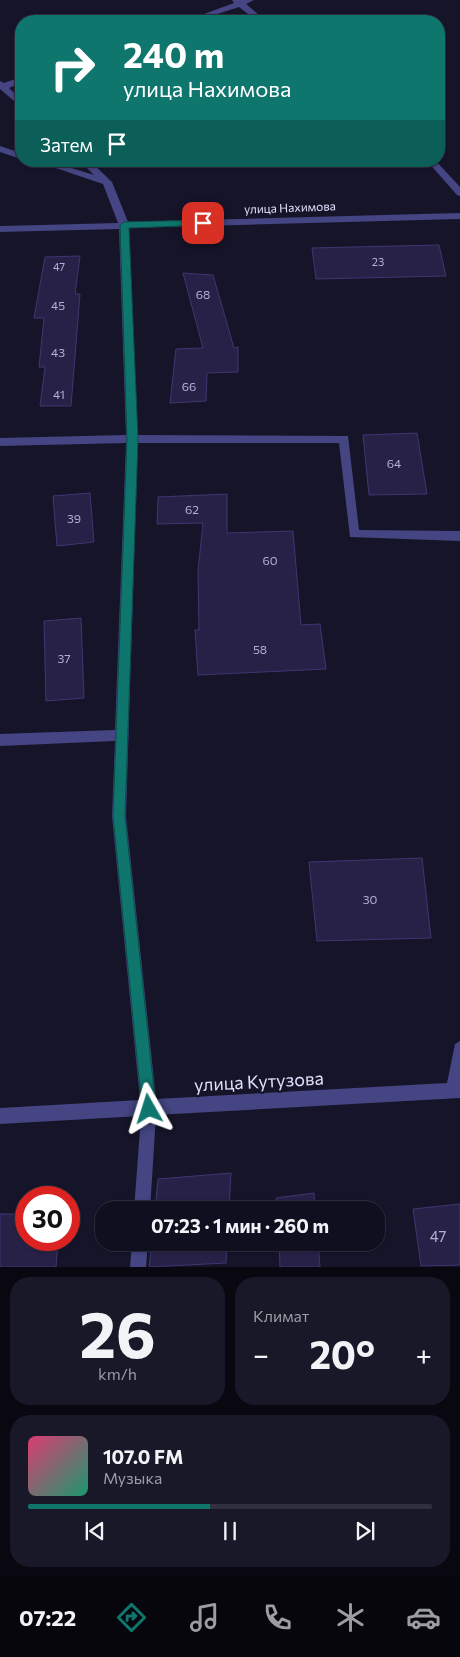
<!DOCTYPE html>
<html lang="ru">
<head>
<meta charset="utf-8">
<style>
  body { margin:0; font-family:Commissioner,sans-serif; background:#191828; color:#f1f3f6; height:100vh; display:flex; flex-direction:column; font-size:19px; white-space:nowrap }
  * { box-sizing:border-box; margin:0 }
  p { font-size:16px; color:#9c9ca4 }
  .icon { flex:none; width:28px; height:28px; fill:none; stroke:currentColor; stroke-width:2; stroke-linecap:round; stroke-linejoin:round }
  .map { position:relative; height:1267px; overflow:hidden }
  .sheet { display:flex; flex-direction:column; gap:10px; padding:10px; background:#090811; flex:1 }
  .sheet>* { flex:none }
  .guide { position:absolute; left:15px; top:15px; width:430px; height:152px; border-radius:20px; box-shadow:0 1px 4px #0004,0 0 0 1px #302f3d; background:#0f766e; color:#fff; overflow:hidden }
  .speed { position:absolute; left:15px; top:1186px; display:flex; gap:10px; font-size:25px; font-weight:700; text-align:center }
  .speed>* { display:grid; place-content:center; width:65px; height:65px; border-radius:50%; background:#100f1f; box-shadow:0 1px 4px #0004,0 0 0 1px #302f3d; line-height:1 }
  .speed .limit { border:8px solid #d22; background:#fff; color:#111 }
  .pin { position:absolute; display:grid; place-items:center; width:42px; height:42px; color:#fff; margin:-21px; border-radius:10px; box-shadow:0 2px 8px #0006 }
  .me { position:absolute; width:55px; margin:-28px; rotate:354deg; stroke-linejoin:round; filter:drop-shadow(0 0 4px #0008) }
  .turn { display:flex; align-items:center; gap:18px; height:105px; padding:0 25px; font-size:22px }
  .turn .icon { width:65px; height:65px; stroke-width:2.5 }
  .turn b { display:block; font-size:35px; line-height:42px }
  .then { display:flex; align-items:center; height:48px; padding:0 25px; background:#0003; gap:10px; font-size:19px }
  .big { font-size:38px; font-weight:700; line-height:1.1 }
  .sheet .widget { flex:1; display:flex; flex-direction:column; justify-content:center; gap:8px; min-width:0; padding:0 18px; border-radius:20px; background:#191828 }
  .sheet .dial { align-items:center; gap:0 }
  .dial b { font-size:65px; line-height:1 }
  .song { display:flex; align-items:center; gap:15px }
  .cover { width:60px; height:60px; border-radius:8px; background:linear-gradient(135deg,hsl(340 70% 55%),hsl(160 70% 35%)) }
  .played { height:5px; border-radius:2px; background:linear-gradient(90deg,#0f766e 45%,#302f3d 45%) }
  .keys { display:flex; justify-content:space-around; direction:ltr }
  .heat { display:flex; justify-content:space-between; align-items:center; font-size:28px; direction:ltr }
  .sheet .tiles { flex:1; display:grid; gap:10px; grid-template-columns:1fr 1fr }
  .widget:last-child { grid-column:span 2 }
  .trip { position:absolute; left:95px; top:1201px; width:290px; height:50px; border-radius:20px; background:#100f1f; box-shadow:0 1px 4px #0004,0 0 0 1px #302f3d; font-weight:700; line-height:50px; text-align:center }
  .dock { display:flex; height:80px; justify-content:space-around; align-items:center; background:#06060c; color:#9c9ca4 }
  .dock .icon { width:35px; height:35px }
  .dock .active { color:#0f766e }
  .dock b { font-size:22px; color:#f1f3f6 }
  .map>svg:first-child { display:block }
</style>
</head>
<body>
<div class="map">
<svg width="460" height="1267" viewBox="0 0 460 1267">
  <rect width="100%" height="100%" fill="#161429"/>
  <!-- building -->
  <path fill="#272148" stroke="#3f3671" d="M439,245L446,276L316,279L312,248Z
    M80,256L75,294H80L71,406H40L45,367H39L44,318H34L45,257Z
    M183,273L213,275L234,348L238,347V372L207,373L206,401L170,403L176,349L203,348Z
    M417,433L427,494L369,495L363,435Z
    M90,493L94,542L57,546L53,496Z
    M227,494V533L293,531L301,625L320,624L326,669L198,675L195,630H199L198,571L203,523L157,524L158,497Z
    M81,618L84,698L46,701L44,621Z
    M422,858L431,938L317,941L309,862Z
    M231,1173L229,1210H155L158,1179Z
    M314,1193L315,1210H277L276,1198Z
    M460,1204V1265L421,1266L413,1209Z
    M0,1214H26V1240H58L56,1267H0Z
    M152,1242H227L226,1263L149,1267Z
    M279,1242H318L320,1267H280Z"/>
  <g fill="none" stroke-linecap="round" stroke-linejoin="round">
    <!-- lane -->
    <path fill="#444582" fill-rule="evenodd" d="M132,435L348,436L359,530L460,531V541L350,537L339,443H132L126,439Z"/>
    <!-- street -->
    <path fill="#444582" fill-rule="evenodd" d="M232,0H254L246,4L266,21H257L239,7L196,21H185L234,3Z
      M21,77V83L9,88L21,99V107L0,89V81L4,83Z
      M0,146L21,153V159L0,152Z
      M35,161H49L94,175L80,161H90L112,182L128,222L460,213V219L129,228L138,439L126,816L156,1099L447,1083L455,1044L460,1041V1098L156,1115L150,1210H134L141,1116L0,1124V1108L140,1100L112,816L115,741L0,746V734L115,730L126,443L0,446V438L126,435L119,229L0,232V226L118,223L103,184Z
      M427,161H436L460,187V196L457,195Z
      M132,1242H148L146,1267H130Z"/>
  </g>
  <!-- route -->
  <path fill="#0f766e" stroke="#0a4d48" d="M203,220L208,223L206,225L129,228L138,439L125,816L156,1109L154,1114L149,1116L144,1114L142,1109L113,816L127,439L120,225L124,222Z"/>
  <g text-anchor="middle" stroke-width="5" stroke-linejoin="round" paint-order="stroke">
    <!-- far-number labels -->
    <g font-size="11" fill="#b2b0cf">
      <text x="378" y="266">23</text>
      <text x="59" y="271">47</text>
    </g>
    <!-- far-street labels -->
    <g font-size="12" fill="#e0dffc" stroke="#161429">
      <text transform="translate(290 208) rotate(-2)" y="4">улица Нахимова</text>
    </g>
    <!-- number labels -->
    <g font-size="12" fill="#b2b0cf">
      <text x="203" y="299">68</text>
      <text x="58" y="310">45</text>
      <text x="58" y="357">43</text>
      <text x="189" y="391">66</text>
      <text x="59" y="399">41</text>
      <text x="394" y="468">64</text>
      <text x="192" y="514">62</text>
      <text x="74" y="523">39</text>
      <text x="270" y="565">60</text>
      <text x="260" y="654">58</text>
      <text x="64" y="663">37</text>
      <text x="370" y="904">30</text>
    </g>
    <!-- near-number labels -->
    <g font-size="15" fill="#b2b0cf">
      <text x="438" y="1242">47</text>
    </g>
    <!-- near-street labels -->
    <g font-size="18" fill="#e0dffc" stroke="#161429">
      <text transform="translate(259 1082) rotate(-3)" y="6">улица Кутузова</text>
    </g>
  </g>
</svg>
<div class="speed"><div class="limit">30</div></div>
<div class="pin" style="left:203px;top:223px;background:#d93025"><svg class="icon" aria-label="arrive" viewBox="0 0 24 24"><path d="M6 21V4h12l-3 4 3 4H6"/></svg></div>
<svg class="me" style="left:149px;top:1109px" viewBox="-20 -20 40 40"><path d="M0-17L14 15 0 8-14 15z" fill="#0f766e" stroke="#fff" stroke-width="4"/></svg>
<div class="trip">07:23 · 1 мин · 260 m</div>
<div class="guide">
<div class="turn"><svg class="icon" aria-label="right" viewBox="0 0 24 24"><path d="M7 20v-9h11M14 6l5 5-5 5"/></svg><div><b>240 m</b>улица Нахимова</div></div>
<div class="then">Затем<svg class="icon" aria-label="arrive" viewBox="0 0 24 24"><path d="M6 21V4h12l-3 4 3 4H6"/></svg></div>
</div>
</div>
<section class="sheet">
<div class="tiles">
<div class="widget dial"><b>26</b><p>km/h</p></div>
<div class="widget"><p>Климат</p>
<div class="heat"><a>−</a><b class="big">20°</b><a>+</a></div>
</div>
<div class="widget">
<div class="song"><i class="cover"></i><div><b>107.0 FM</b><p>Музыка</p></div></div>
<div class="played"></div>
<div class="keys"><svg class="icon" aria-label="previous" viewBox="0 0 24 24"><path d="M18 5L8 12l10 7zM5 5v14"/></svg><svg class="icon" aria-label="pause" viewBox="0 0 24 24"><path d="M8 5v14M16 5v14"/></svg><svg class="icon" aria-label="next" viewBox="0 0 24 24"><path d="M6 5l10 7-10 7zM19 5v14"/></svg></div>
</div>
</div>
</section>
<nav class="dock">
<b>07:22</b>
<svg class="icon active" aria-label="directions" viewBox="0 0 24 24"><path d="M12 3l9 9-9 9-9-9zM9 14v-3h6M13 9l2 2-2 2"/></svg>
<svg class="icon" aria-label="music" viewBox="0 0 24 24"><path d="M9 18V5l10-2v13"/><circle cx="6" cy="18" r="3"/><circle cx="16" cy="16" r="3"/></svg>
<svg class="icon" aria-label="phone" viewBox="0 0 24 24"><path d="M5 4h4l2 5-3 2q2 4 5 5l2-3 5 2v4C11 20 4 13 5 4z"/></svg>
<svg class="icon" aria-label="climate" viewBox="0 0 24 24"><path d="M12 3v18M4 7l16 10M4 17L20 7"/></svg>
<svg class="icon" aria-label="car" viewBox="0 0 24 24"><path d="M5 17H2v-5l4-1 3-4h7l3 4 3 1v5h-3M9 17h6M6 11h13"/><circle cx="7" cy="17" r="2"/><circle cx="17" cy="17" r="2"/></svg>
</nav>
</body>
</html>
